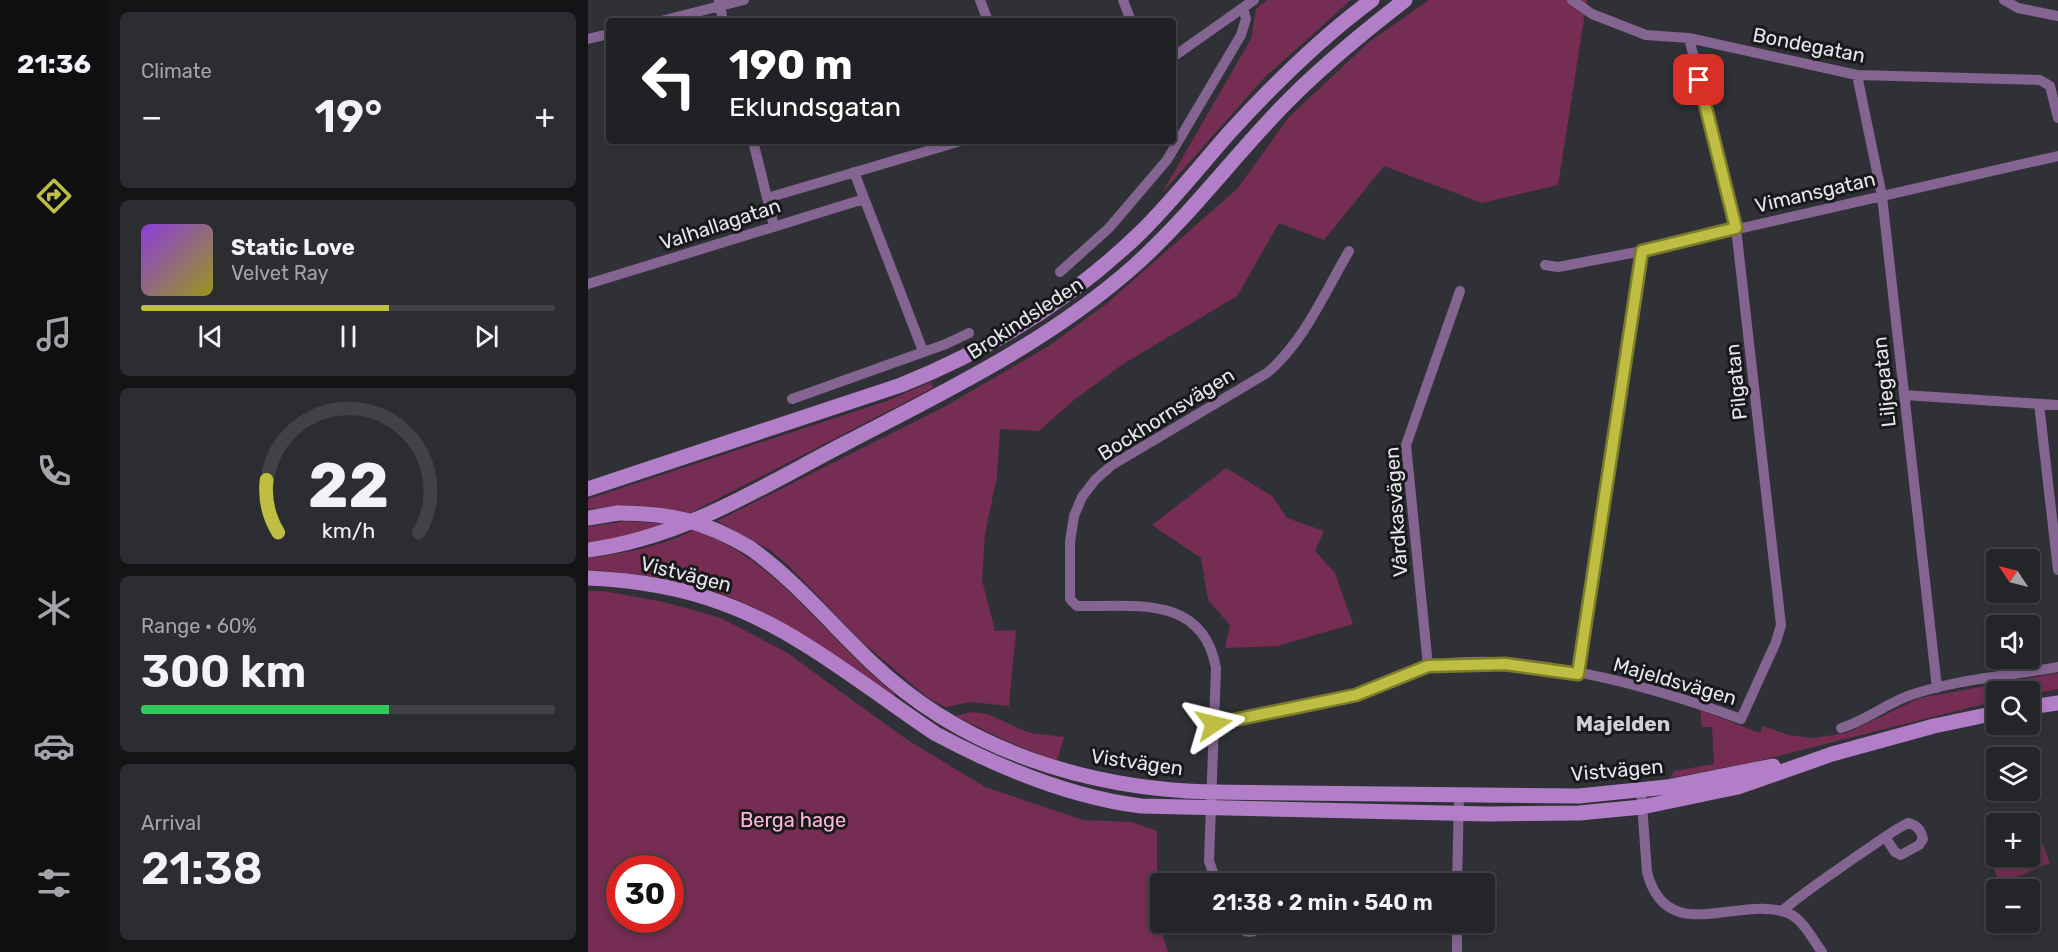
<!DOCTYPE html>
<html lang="en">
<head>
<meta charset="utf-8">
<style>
  body { margin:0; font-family:Rubik,sans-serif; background:#2c2d31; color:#f1f3f6; height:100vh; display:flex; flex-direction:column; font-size:22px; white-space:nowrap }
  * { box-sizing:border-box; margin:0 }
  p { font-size:20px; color:#a3a5a8 }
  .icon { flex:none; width:33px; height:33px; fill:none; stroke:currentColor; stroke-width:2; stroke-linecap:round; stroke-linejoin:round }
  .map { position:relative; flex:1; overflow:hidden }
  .details { display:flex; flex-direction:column; gap:12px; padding:12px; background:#141417; width:480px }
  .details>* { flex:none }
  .banner { position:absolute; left:18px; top:18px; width:570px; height:126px; border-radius:6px; box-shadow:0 3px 9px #0003,0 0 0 2px #414246; background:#202124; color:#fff; overflow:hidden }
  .needle { width:39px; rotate:305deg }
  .controls { position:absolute; left:1398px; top:549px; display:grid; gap:12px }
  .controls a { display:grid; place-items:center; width:54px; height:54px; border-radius:6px; background:#242529; box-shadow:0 3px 9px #0003,0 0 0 2px #414246; font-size:30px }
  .speed { position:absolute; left:18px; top:855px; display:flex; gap:12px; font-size:30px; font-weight:700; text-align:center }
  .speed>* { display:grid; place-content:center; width:78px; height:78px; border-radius:50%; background:#242529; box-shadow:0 3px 9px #0003,0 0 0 2px #414246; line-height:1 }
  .speed .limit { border:9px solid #d22; background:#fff; color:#111 }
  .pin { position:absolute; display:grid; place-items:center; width:51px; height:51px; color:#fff; margin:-26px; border-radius:12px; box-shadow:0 3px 9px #0006 }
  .me { position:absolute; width:66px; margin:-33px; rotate:80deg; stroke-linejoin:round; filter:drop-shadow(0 0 4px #0008) }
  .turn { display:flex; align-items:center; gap:21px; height:126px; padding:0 24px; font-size:27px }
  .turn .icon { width:78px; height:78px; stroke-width:2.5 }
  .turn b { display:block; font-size:42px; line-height:51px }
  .big { font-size:45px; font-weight:600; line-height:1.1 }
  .details .tile { flex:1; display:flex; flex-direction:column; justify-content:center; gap:9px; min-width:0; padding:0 21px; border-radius:9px; background:#2c2d31 }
  .details .dial { align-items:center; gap:0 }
  .dial svg { height:156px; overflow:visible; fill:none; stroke:#414246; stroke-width:7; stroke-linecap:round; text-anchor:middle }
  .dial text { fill:#f1f3f6; stroke:none }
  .song { display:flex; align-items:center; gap:18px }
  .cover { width:72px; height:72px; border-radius:9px; background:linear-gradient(135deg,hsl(270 70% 55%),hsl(60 70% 35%)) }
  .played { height:6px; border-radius:3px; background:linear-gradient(90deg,#bebe42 60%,#414246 60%) }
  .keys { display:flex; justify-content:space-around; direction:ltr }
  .heat { display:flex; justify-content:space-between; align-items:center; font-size:33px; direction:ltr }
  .charge { height:9px; border-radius:4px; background:linear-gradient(90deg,#34c759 60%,#414246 0) }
  .trip { position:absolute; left:562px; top:873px; width:345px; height:60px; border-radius:6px; background:#242529; box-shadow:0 3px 9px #0003,0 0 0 2px #414246; font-weight:600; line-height:60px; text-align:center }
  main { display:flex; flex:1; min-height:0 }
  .tab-bar { display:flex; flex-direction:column; width:108px; justify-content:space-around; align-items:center; background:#0e0f10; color:#a3a5a8 }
  .tab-bar .icon { width:42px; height:42px }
  .tab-bar .selected { color:#bebe42 }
  .tab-bar b { font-size:27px; color:#f1f3f6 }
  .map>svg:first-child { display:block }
</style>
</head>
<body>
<main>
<nav class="tab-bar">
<b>21:36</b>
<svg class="icon selected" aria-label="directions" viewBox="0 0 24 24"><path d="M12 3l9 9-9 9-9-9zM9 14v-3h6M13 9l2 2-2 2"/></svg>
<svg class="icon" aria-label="music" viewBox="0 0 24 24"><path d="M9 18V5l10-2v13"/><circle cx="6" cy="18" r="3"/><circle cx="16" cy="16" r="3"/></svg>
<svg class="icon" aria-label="phone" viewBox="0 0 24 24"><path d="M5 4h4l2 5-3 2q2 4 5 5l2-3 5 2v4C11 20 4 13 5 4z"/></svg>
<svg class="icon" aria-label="climate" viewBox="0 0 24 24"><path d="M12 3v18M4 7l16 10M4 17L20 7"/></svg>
<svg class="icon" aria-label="car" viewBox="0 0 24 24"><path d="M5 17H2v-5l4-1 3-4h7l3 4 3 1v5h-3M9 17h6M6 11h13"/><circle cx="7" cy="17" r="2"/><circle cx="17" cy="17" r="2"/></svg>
<svg class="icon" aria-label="filters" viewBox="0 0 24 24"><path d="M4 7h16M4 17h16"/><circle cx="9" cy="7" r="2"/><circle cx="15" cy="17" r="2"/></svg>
</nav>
<section class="details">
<div class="tile"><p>Climate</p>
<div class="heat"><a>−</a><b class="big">19°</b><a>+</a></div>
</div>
<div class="tile">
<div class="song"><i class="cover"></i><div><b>Static Love</b><p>Velvet Ray</p></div></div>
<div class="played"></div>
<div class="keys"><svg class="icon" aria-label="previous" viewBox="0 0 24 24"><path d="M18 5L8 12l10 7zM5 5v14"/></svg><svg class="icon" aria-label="pause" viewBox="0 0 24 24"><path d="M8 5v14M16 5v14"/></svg><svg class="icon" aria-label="next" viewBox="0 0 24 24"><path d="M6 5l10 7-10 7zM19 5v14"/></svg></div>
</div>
<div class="tile dial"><svg viewBox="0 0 100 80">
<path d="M14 69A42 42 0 1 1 86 69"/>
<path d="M14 69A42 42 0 0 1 8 42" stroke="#bebe42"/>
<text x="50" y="56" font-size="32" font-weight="700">22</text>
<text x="50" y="72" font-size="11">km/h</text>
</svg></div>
<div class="tile"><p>Range · 60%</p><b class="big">300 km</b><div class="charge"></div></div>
<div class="tile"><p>Arrival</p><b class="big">21:38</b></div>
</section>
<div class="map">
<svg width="1470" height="952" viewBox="0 0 1470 952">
  <rect width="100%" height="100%" fill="#303137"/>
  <!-- green -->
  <path fill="#752d53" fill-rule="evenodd" d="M679,0H763L677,77L574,193L663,39L668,9Z
    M841,0H999L970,185L894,203L796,166L736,240L691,223L649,296L535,364L486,400L451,431L412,429L409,476L397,534L394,580L407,631L428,630L421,706L383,702L357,707L339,697L273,641L200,565L182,550L129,521L356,407L459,347L517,305L649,189L701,117L781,42Z
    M343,382L345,388L102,513L45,505L0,509V499L299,401Z
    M638,468L684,496L699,518L736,531L727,551L747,573L765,624L689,646L637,648L642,625L620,600L613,558L564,525Z
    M38,521L80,524L31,538L0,542V527Z
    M106,530C192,560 238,640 307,694L305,696C260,667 217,633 169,609C117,583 58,573 0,570V558C37,553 73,547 106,530Z
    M0,591H15L76,602L133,618L198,652L318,739L397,787L495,820L544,822L569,831V919L580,952H0ZM32,868H82V920H32Z
    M1470,673V689L1442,694V692H1408V701L1166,762L1082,778L1086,771L1126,764L1124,727H1114L1112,710L1172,733L1175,726L1200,735L1225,738L1259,733L1332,698Z
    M383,712L399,714L442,733L476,737L469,761L423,743L367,716Z
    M1454,843L1462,863L1412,884L1404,864L1422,857L1442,856V848Z"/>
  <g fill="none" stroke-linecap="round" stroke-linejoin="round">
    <!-- street -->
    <path stroke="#846491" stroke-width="10" d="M392,0L400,21
      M535,0L543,21
      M984,0L1004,14L1058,35L1101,38L1269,75L1452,80L1462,86L1470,118
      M1416,0L1430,8L1470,16
      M131,1L135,21
      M73,21L156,0
      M0,39L21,34
      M585,57L666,0
      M1269,75L1294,196L1349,688
      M165,141L186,226
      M266,172L335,351
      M179,198L373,141
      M957,265L970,267L1054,251L1470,156
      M472,272L521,228L579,160L653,35L658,19L655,8
      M0,284L276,199
      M1316,395L1470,405
      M204,399L358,344L381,333
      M1451,404L1470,570
      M840,666L818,445L872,291
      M990,674L1054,251
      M626,724C673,716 723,709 769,694C793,687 816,670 841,666C934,649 1066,687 1153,719L1188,642L1193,625L1148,228L1101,38
      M1253,728C1277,721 1296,705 1320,696C1367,679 1421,676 1470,667
      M1053,791L1059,872C1079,950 1154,892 1202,914C1216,921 1225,940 1234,952
      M629,884L621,861L628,668C615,594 546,607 489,606L482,599V542L486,516L494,497L507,480L524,465L679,373C716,342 737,292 761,251
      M869,884L871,796
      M1194,911C1217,891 1244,874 1269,856C1286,845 1302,832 1320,823C1329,825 1333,830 1335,839L1331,845L1313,855L1307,852L1297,837
      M648,922C653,931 660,935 670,929L673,922
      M869,952V922"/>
    <!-- secondary -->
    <path stroke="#b27ec7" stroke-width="15" d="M0,489L313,385C403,349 483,300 553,232C584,201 612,166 641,133C685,85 731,39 784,0
      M0,518L30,513
      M162,548C208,581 243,624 284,663C375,750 499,789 623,792L991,796L1079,787L1185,766
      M0,550C97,537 173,487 258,443C358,391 460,342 545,267C599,219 642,161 692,109C730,69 773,34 817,0
      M0,578C46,580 91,587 134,603C212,631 280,689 348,734C412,768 481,797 553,806L900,814L991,813L1054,807L1150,787L1244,754L1346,726L1408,713
      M1442,707L1470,703"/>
    <!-- secondary-bridge -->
    <path stroke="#b27ec7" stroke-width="15" d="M30,513C82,513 117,521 162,548"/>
  </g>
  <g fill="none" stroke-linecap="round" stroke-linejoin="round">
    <!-- route casing -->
    <g stroke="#7c7c2b" stroke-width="15">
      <path id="route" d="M626,724L768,695L840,666L917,664L990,674L1054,251L1148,228L1111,80"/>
    </g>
    <!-- route -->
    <use href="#route" stroke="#bebe42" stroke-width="10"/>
  </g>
  <g text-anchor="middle" stroke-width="6" stroke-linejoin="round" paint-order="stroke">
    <!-- street labels -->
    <g font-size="20" fill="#e6e7eb" stroke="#19191c">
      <text transform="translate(1221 45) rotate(11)" y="7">Bondegatan</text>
      <text transform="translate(1227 192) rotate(-13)" y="7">Vimansgatan</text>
      <text transform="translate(132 224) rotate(-18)" y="7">Valhallagatan</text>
      <text transform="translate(437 318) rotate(-33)" y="7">Brokindsleden</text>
      <text transform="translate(1148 382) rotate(-96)" y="7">Pilgatan</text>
      <text transform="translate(1296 382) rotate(-96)" y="7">Liljegatan</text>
      <text transform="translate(578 414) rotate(-32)" y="7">Bockhornsvägen</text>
      <text transform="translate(808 512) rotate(-94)" y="7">Vårdkasvägen</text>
      <text transform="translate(98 574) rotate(14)" y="7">Vistvägen</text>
      <text transform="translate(1087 681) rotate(16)" y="7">Majeldsvägen</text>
      <text transform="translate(549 762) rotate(8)" y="7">Vistvägen</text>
      <text transform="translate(1029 770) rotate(-5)" y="7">Vistvägen</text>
    </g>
    <!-- park labels -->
    <g font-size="20" fill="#fcb9d7" stroke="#19191c">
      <text x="205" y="827">Berga hage</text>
    </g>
    <!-- neighbourhood labels -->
    <g font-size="21" font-weight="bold" fill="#cecfd7" stroke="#19191c">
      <text x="1035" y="731">Majelden</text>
    </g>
  </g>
</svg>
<div class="controls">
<a><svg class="needle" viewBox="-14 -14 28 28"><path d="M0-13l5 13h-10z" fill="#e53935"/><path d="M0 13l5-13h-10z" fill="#a3a5a8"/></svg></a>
<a><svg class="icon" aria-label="sound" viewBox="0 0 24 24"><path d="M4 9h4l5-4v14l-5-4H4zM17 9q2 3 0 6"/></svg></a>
<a><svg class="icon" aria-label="search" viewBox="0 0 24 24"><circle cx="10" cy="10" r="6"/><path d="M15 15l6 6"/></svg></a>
<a><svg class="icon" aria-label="layers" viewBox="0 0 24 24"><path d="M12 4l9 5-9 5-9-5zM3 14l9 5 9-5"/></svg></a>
<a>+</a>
<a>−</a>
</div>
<div class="speed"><div class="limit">30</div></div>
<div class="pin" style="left:1111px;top:80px;background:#d93025"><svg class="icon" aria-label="arrive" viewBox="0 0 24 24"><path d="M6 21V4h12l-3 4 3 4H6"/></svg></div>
<svg class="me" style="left:626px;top:724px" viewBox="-20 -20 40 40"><path d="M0-17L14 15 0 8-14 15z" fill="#bebe42" stroke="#fff" stroke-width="4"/></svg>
<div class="trip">21:38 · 2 min · 540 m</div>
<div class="banner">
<div class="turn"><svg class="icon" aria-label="left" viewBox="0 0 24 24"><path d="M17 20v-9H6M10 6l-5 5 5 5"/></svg><div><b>190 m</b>Eklundsgatan</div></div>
</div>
</div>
</main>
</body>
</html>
